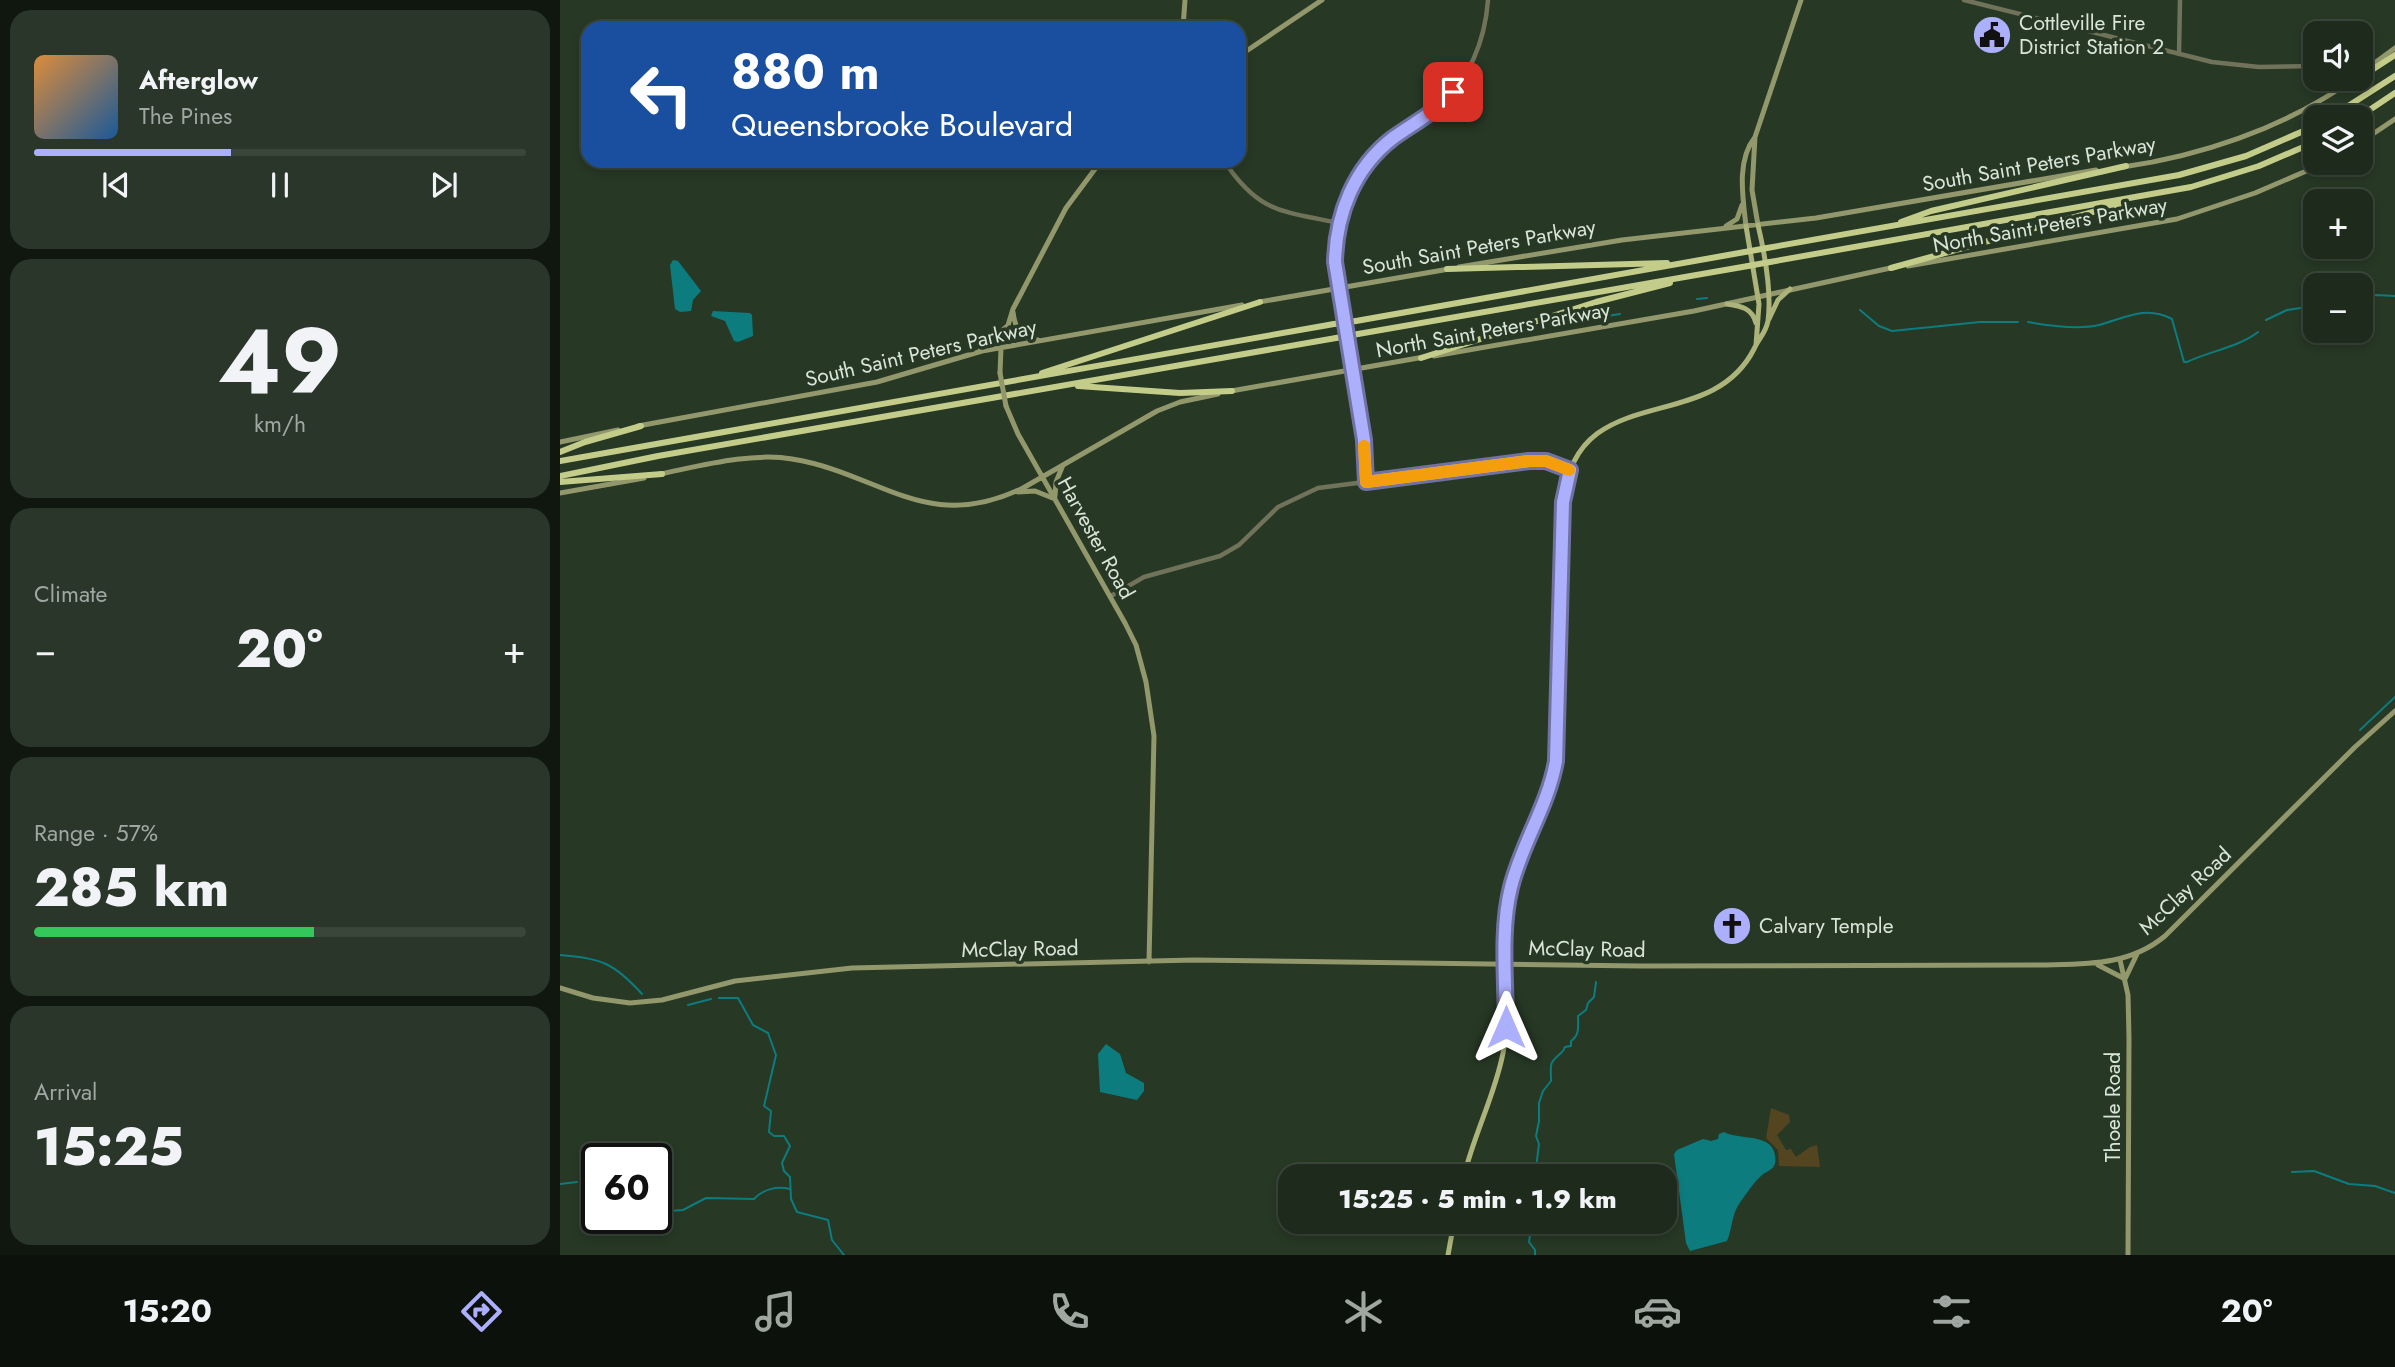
<!DOCTYPE html>
<html lang="en">
<head>
<meta charset="utf-8">
<style>
  body { margin:0; font-family:Jost,sans-serif; background:#2a3629; color:#f1f3f6; height:100vh; display:flex; flex-direction:column; font-size:26px; white-space:nowrap }
  * { box-sizing:border-box; margin:0 }
  p { font-size:23px; color:#a0a7a3 }
  .icon { flex:none; width:38px; height:38px; fill:none; stroke:currentColor; stroke-width:2; stroke-linecap:round; stroke-linejoin:round }
  .map { position:relative; flex:1; overflow:hidden }
  .panel { display:flex; flex-direction:column; gap:10px; padding:10px; background:#10170f; width:560px }
  .panel>* { flex:none }
  .hud { position:absolute; left:21px; top:21px; width:665px; height:147px; border-radius:21px; box-shadow:0 4px 10px #0003,0 0 0 2px #3b463b; background:#1a4fa0; color:#fff; overflow:hidden }
  .tools { position:absolute; left:1743px; top:21px; display:grid; gap:14px }
  .tools a { display:grid; place-items:center; width:70px; height:70px; border-radius:14px; background:#1d2a1c; box-shadow:0 4px 10px #0003,0 0 0 2px #3b463b; font-size:35px }
  .speed { position:absolute; left:21px; top:1143px; display:flex; gap:14px; font-size:35px; font-weight:700; text-align:center }
  .speed>* { display:grid; place-content:center; width:91px; height:91px; border-radius:50%; background:#1d2a1c; box-shadow:0 4px 10px #0003,0 0 0 2px #3b463b; line-height:1 }
  .speed .limit { border:4px solid #111; border-radius:10px; background:#fff; color:#111 }
  .pin { position:absolute; display:grid; place-items:center; width:60px; height:60px; color:#fff; margin:-30px; border-radius:14px; box-shadow:0 4px 10px #0006 }
  .me { position:absolute; width:77px; margin:-38px; rotate:0deg; stroke-linejoin:round; filter:drop-shadow(0 0 5px #0008) }
  .turn { display:flex; align-items:center; gap:24px; height:147px; padding:0 35px; font-size:32px }
  .turn .icon { width:91px; height:91px; stroke-width:2.5 }
  .turn b { display:block; font-size:49px; line-height:60px }
  .big { font-size:52px; font-weight:800; line-height:1.1 }
  .panel .card { flex:1; display:flex; flex-direction:column; justify-content:center; gap:10px; min-width:0; padding:0 24px; border-radius:21px; background:#2a3629 }
  .panel .dial { align-items:center; gap:0 }
  .dial b { font-size:91px; line-height:1 }
  .song { display:flex; align-items:center; gap:21px }
  .cover { width:84px; height:84px; border-radius:10px; background:linear-gradient(135deg,hsl(30 70% 55%),hsl(210 70% 35%)) }
  .played { height:7px; border-radius:4px; background:linear-gradient(90deg,#acaffb 40%,#3b463b 40%) }
  .keys { display:flex; justify-content:space-around; direction:ltr }
  .heat { display:flex; justify-content:space-between; align-items:center; font-size:38px; direction:ltr }
  .charge { height:10px; border-radius:5px; background:linear-gradient(90deg,#34c759 57%,#3b463b 0) }
  .trip { position:absolute; left:718px; top:1164px; width:399px; height:70px; border-radius:21px; background:#1d2a1c; box-shadow:0 4px 10px #0003,0 0 0 2px #3b463b; font-weight:800; line-height:70px; text-align:center }
  .tab-bar { display:flex; height:112px; justify-content:space-around; align-items:center; background:#0c110b; color:#a0a7a3 }
  .tab-bar .icon { width:49px; height:49px }
  .tab-bar .selected { color:#acaffb }
  .tab-bar b { font-size:32px; color:#f1f3f6 }
  main { display:flex; flex:1; min-height:0 }
  .map>svg:first-child { display:block }
</style>
</head>
<body>
<main>
<section class="panel">
<div class="card">
<div class="song"><i class="cover"></i><div><b>Afterglow</b><p>The Pines</p></div></div>
<div class="played"></div>
<div class="keys"><svg class="icon" aria-label="previous" viewBox="0 0 24 24"><path d="M18 5L8 12l10 7zM5 5v14"/></svg><svg class="icon" aria-label="pause" viewBox="0 0 24 24"><path d="M8 5v14M16 5v14"/></svg><svg class="icon" aria-label="next" viewBox="0 0 24 24"><path d="M6 5l10 7-10 7zM19 5v14"/></svg></div>
</div>
<div class="card dial"><b>49</b><p>km/h</p></div>
<div class="card"><p>Climate</p>
<div class="heat"><a>−</a><b class="big">20°</b><a>+</a></div>
</div>
<div class="card"><p>Range · 57%</p><b class="big">285 km</b><div class="charge"></div></div>
<div class="card"><p>Arrival</p><b class="big">15:25</b></div>
</section>
<div class="map">
<svg width="1835" height="1255" viewBox="0 0 1835 1255">
  <rect width="100%" height="100%" fill="#273825"/>
  <!-- green -->
  <path fill="#544521" d="M1211,1108L1229,1115L1230,1122L1217,1135L1226,1150L1231,1149L1236,1157L1250,1147L1257,1145L1260,1167L1219,1166L1218,1150L1206,1138Z"/>
  <!-- water -->
  <path fill="#0d7c7f" d="M113,260L118,261L141,291L133,300L131,311L120,312L115,309L110,265Z
    M153,311L190,313L192,315L193,336L178,342L174,341L165,321L151,316Z
    M546,1044L560,1054L566,1073L584,1083V1091L577,1100L540,1092L538,1054Z
    M1164,1132C1177,1139 1199,1135 1210,1145C1215,1150 1217,1160 1214,1166C1212,1170 1205,1172 1201,1176C1194,1182 1187,1193 1181,1201C1171,1214 1173,1227 1167,1241L1130,1251L1126,1243L1114,1154L1117,1150L1143,1139L1151,1141L1158,1139L1159,1134Z"/>
  <g fill="none" stroke-linecap="round" stroke-linejoin="round">
    <!-- stream -->
    <path stroke="#0d7c7f" stroke-width="2" d="M1801,298L1816,295L1835,296
      M1137,299L1147,298
      M1300,310L1319,326L1332,331L1420,322H1458
      M1047,316L1060,314
      M1706,320L1727,310L1748,307L1755,299
      M1468,322C1490,326 1517,330 1539,325C1565,318 1585,305 1612,319L1624,362H1627C1650,351 1679,347 1698,332
      M1800,730L1835,697
      M0,955C41,958 54,963 82,994
      M159,998H178L193,1025L208,1033L216,1055L204,1106L211,1111L209,1132L214,1136H224L230,1146L222,1163L224,1171L230,1177L231,1199L237,1212L268,1220L272,1240L284,1255
      M128,1005L151,999
      M1732,1172L1754,1171L1789,1184L1815,1186L1835,1193
      M975,1176L979,1144L976,1136L979,1121V1103L983,1091L991,1081C991,1064 988,1064 1001,1053C1009,1045 999,1048 1011,1046V1041C1020,1035 1018,1026 1018,1016L1026,1010L1028,1003L1034,997L1036,982
      M24,1182L37,1189
      M0,1184L17,1182
      M96,1212L123,1210L146,1198L194,1199C203,1189 217,1186 230,1189
      M972,1222L969,1242L975,1250V1255"/>
    <!-- tertiary -->
    <path stroke="#707359" stroke-width="4.5" d="M1404,0L1652,62L1699,67L1755,66
      M1619,54L1620,0
      M664,161C699,213 721,211 779,223
      M806,482C804,428 792,376 784,323C778,285 770,249 782,212C791,183 808,157 833,138C847,128 863,120 877,108C909,81 925,41 928,0
      M551,596L584,577L660,556L679,545L718,507L758,488L969,461H986L1010,470"/>
    <!-- secondary -->
    <path stroke="#92976c" stroke-width="5" d="M623,28L625,0
      M679,56L762,0
      M1801,73L1835,48
      M1801,142L1835,119
      M1563,167C1640,156 1720,129 1785,85
      M1198,225L1192,190L1195,137L1241,0
      M1166,226L1177,219L1182,205
      M1186,226C1183,198 1176,161 1195,137
      M1348,266L1617,219L1695,193L1765,163
      M899,267L1062,240L1256,218L1536,170
      M699,302L889,269
      M453,312C455,329 461,338 478,340
      M420,350L446,327
      M874,356L1134,311L1335,267
      M440,373L441,348L453,309L506,208L541,161
      M671,391L864,357
      M446,406L458,434L565,623L576,645L586,682L594,736L589,962
      M78,426L317,382L422,351L682,305
      M0,442L58,430
      M100,474C140,466 192,452 232,459C320,473 367,535 463,488L597,411L620,402L658,394
      M458,492L475,491L495,499
      M0,493L84,478
      M495,496L496,482L503,465
      M1560,960L1568,995L1569,1038L1568,1255
      M1538,965L1565,979
      M1565,979L1577,954
      M0,988L33,998L70,1003L102,1000L175,981L292,968L634,960L1081,966L1486,965C1529,964 1570,965 1605,936L1795,747L1835,711"/>
    <!-- primary -->
    <path stroke="#acb37b" stroke-width="5" d="M1186,226L1199,304L1196,345
      M1167,304C1181,306 1192,308 1196,323
      M1209,319L1218,300L1230,289
      M904,1176C914,1134 935,1095 943,1053C952,1006 945,955 947,908C957,856 987,813 996,761L1003,502C1016,377 1149,438 1194,349C1199,337 1205,335 1208,321C1212,291 1205,255 1198,225
      M888,1255L894,1222"/>
    <!-- motorway -->
    <path stroke="#c4cc89" stroke-width="6" d="M1801,77L1835,55
      M1782,87L1797,79
      M1771,117L1835,76
      M1799,117L1835,93
      M1341,222L1371,211L1566,166
      M1207,248L1619,175L1686,156L1755,126
      M1210,262L1631,187L1699,166L1755,142
      M1331,268L1565,203
      M887,269L1107,263
      M796,321L1185,252
      M798,334L1188,266
      M861,358L1036,302L1110,283
      M482,373L700,302
      M518,386L620,393L672,391
      M0,452L25,442L81,426
      M0,461L774,324
      M0,476L98,456L776,338
      M0,482L102,474"/>
    <!-- secondary-bridge -->
    <path stroke="#92976c" stroke-width="5" d="M440,373L446,406"/>
    <!-- motorway-bridge -->
    <path stroke="#c4cc89" stroke-width="6" d="M1185,252L1207,248
      M1188,266L1210,262
      M774,324L796,321
      M776,338L798,334"/>
  </g>
  <g fill="none" stroke-linecap="round" stroke-linejoin="round">
    <!-- route casing -->
    <g stroke="#7072a3" stroke-width="18">
      <path id="route" d="M893,92C876,112 854,123 833,138C794,168 776,214 775,262L804,440L806,482L969,461H986L1010,470L1003,502L996,761C988,806 962,843 951,887C940,930 946,983 946,1027"/>
    </g>
    <!-- route -->
    <use href="#route" stroke="#acaffb" stroke-width="12"/>
    <!-- slow -->
    <path stroke="#f59e0b" stroke-width="12" d="M804,446L806,482L969,461H986L1009,470"/>
  </g>
  <!-- icons -->
  <defs>
    <g id="civic-disc" transform="scale(2.0125)"><circle r="9.5" fill="#acaffb" stroke="#273825"/><path d="M-.6-6.5H3V-4.5H.6V-3L4-1V1h2V6H-6V1h2V-1L-.6-3ZM-1.2 2.5V6h2.4V2.5Z" fill="#111"/></g>
    <g id="church-disc" transform="scale(2.0125)"><circle r="9.5" fill="#acaffb" stroke="#273825"/><path d="M-1.2-6h2.4v3.5h3.3v2.4h-3.3V6h-2.4V-.1h-3.3v-2.4h3.3Z" fill="#111"/></g>
  </defs>
  <g fill-rule="evenodd">
    <use href="#civic-disc" x="1432" y="35"/>
    <use href="#church-disc" x="1172" y="926"/>
  </g>
  <g text-anchor="middle" stroke-width="7" stroke-linejoin="round" paint-order="stroke">
    <!-- poi labels -->
    <g font-size="21" fill="#dae5d9" stroke="#273825" text-anchor="start">
      <text x="1459" y="30">Cottleville Fire<tspan x="1459" dy="24">District Station 2</tspan></text>
      <text x="1199" y="933">Calvary Temple</text>
    </g>
    <!-- street labels -->
    <g font-size="21" fill="#dae5d9" stroke="#273825">
      <text transform="translate(1479 164) rotate(-10)" y="7">South Saint Peters Parkway</text>
      <text transform="translate(1490 225) rotate(-10)" y="7">North Saint Peters Parkway</text>
      <text transform="translate(919 247) rotate(-10)" y="7">South Saint Peters Parkway</text>
      <text transform="translate(933 330) rotate(-10)" y="7">North Saint Peters Parkway</text>
      <text transform="translate(361 353) rotate(-13)" y="7">South Saint Peters Parkway</text>
      <text transform="translate(536 538) rotate(61)" y="7">Harvester Road</text>
      <text transform="translate(1625 891) rotate(-43)" y="7">McClay Road</text>
      <text transform="translate(460 949) rotate(-1)" y="7">McClay Road</text>
      <text transform="translate(1027 949) rotate(1)" y="7">McClay Road</text>
      <text transform="translate(1553 1107) rotate(-90)" y="7">Thoele Road</text>
    </g>
  </g>
</svg>
<div class="tools">
<a><svg class="icon" aria-label="sound" viewBox="0 0 24 24"><path d="M4 9h4l5-4v14l-5-4H4zM17 9q2 3 0 6"/></svg></a>
<a><svg class="icon" aria-label="layers" viewBox="0 0 24 24"><path d="M12 4l9 5-9 5-9-5zM3 14l9 5 9-5"/></svg></a>
<a>+</a>
<a>−</a>
</div>
<div class="speed"><div class="limit">60</div></div>
<div class="pin" style="left:893px;top:92px;background:#d93025"><svg class="icon" aria-label="arrive" viewBox="0 0 24 24"><path d="M6 21V4h12l-3 4 3 4H6"/></svg></div>
<svg class="me" style="left:946px;top:1027px" viewBox="-20 -20 40 40"><path d="M0-17L14 15 0 8-14 15z" fill="#acaffb" stroke="#fff" stroke-width="4"/></svg>
<div class="trip">15:25 · 5 min · 1.9 km</div>
<div class="hud">
<div class="turn"><svg class="icon" aria-label="left" viewBox="0 0 24 24"><path d="M17 20v-9H6M10 6l-5 5 5 5"/></svg><div><b>880 m</b>Queensbrooke Boulevard</div></div>
</div>
</div>
</main>
<nav class="tab-bar">
<b>15:20</b>
<svg class="icon selected" aria-label="directions" viewBox="0 0 24 24"><path d="M12 3l9 9-9 9-9-9zM9 14v-3h6M13 9l2 2-2 2"/></svg>
<svg class="icon" aria-label="music" viewBox="0 0 24 24"><path d="M9 18V5l10-2v13"/><circle cx="6" cy="18" r="3"/><circle cx="16" cy="16" r="3"/></svg>
<svg class="icon" aria-label="phone" viewBox="0 0 24 24"><path d="M5 4h4l2 5-3 2q2 4 5 5l2-3 5 2v4C11 20 4 13 5 4z"/></svg>
<svg class="icon" aria-label="climate" viewBox="0 0 24 24"><path d="M12 3v18M4 7l16 10M4 17L20 7"/></svg>
<svg class="icon" aria-label="car" viewBox="0 0 24 24"><path d="M5 17H2v-5l4-1 3-4h7l3 4 3 1v5h-3M9 17h6M6 11h13"/><circle cx="7" cy="17" r="2"/><circle cx="17" cy="17" r="2"/></svg>
<svg class="icon" aria-label="filters" viewBox="0 0 24 24"><path d="M4 7h16M4 17h16"/><circle cx="9" cy="7" r="2"/><circle cx="15" cy="17" r="2"/></svg>
<b>20°</b>
</nav>
</body>
</html>
